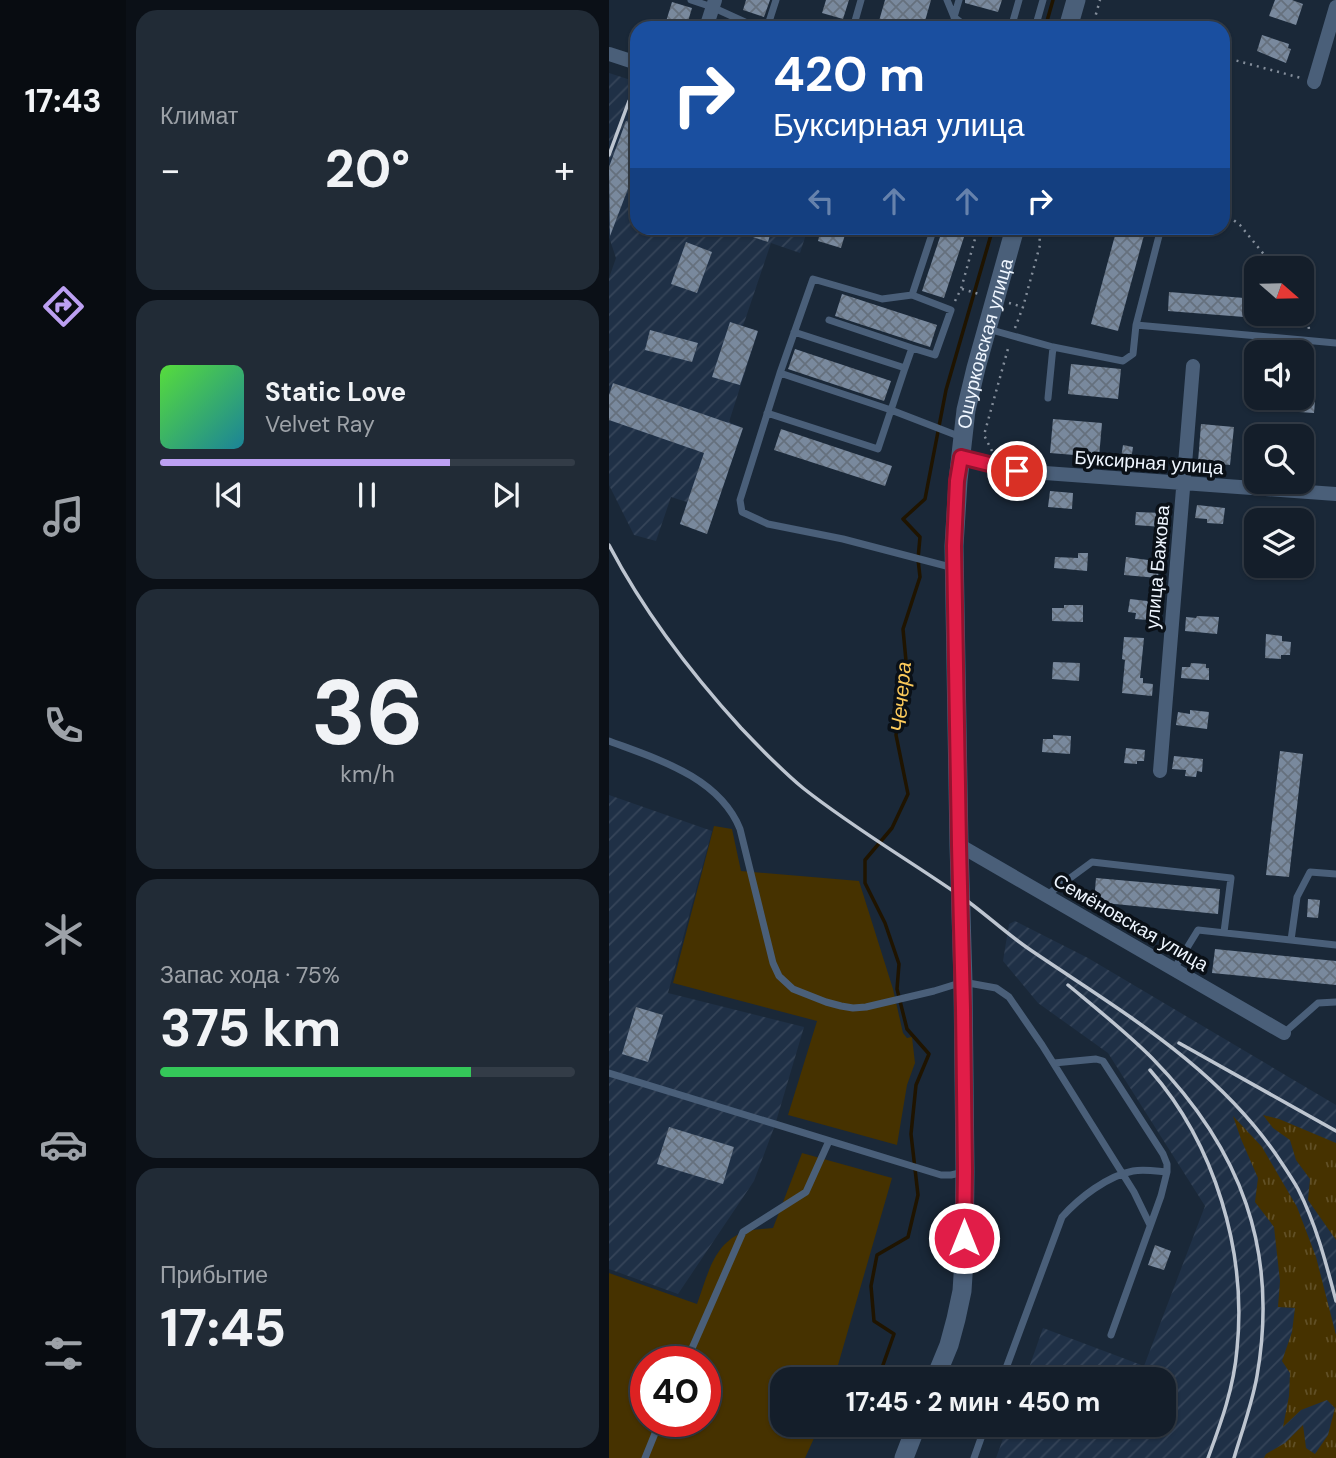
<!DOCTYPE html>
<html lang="ru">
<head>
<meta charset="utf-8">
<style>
  body { margin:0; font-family:"DM Sans",sans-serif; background:#212b36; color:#f1f3f6; height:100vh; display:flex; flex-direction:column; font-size:26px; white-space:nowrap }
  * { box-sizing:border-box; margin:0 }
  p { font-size:23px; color:#9da2a8 }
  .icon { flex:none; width:38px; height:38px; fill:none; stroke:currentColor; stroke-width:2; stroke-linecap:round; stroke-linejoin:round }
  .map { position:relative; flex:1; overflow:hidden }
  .details { display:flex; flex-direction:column; gap:10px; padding:10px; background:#0b1017; width:483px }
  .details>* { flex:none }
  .top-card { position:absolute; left:21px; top:21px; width:600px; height:214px; border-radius:21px; box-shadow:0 2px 5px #0004,0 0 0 2px #333c47; background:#1a4fa0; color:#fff; overflow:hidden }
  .needle { width:46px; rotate:110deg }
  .buttons { position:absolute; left:635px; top:256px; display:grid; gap:14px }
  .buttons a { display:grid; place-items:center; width:70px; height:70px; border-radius:14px; background:#141e2a; box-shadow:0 2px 5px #0004,0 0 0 2px #333c47; font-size:35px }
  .speed { position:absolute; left:21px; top:1346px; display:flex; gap:14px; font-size:35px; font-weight:700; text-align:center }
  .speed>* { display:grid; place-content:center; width:91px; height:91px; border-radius:50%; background:#141e2a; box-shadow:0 2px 5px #0004,0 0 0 2px #333c47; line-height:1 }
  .speed .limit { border:10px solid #d22; background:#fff; color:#111 }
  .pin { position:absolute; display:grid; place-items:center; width:60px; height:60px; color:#fff; margin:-30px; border:4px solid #fff; border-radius:50%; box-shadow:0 2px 7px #0007 }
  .me { position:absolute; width:77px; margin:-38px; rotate:0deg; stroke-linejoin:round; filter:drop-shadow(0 0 5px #0008) }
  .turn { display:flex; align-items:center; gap:24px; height:147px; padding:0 28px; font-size:32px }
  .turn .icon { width:91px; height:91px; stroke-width:2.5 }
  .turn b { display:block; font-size:49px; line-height:60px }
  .lanes { display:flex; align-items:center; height:66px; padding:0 28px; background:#0003; justify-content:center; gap:35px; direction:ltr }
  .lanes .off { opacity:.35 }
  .big { font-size:52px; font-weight:700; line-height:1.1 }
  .details .widget { flex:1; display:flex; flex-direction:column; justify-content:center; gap:10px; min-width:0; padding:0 24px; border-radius:21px; background:#212b36 }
  .details .dial { align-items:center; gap:0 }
  .dial b { font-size:91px; line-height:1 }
  .song { display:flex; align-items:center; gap:21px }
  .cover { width:84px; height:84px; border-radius:10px; background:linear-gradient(135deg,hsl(110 70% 55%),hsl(190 70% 35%)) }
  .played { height:7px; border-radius:4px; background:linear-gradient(90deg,#bca0f2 70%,#333c47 70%) }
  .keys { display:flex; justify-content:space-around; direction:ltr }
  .heat { display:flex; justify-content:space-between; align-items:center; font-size:38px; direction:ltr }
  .charge { height:10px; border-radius:5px; background:linear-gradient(90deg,#34c759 75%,#333c47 0) }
  .trip { position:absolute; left:161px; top:1367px; width:406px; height:70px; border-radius:21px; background:#141e2a; box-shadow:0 2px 5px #0004,0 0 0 2px #333c47; font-weight:700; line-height:70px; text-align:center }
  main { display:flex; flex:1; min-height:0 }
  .tab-bar { display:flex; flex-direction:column; width:126px; justify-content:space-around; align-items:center; background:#080c11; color:#9da2a8 }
  .tab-bar .icon { width:49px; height:49px }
  .tab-bar .selected { color:#bca0f2 }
  .tab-bar b { font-size:32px; color:#f1f3f6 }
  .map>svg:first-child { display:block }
</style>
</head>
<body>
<main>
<nav class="tab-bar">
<b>17:43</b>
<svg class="icon selected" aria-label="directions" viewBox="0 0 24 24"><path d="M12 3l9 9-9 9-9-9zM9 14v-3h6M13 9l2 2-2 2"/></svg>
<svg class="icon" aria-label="music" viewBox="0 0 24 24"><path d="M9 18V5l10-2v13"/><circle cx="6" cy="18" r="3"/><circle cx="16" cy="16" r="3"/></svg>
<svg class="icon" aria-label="phone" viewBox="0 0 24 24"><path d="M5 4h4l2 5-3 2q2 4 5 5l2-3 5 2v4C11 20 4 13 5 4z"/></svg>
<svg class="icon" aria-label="climate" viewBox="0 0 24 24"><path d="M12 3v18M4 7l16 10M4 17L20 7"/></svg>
<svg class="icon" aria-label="car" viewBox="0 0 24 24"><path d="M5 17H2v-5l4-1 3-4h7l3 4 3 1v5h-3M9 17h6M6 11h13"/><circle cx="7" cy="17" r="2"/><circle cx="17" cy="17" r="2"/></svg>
<svg class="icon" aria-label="filters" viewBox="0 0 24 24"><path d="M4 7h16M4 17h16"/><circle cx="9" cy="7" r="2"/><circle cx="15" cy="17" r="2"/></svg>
</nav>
<section class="details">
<div class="widget"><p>Климат</p>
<div class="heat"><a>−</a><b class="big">20°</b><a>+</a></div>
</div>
<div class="widget">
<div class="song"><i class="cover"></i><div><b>Static Love</b><p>Velvet Ray</p></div></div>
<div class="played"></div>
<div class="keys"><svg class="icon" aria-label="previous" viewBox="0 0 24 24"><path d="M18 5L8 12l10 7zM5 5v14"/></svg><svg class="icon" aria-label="pause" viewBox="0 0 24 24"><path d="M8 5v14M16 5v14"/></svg><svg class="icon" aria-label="next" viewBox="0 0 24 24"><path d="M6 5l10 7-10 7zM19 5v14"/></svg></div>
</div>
<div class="widget dial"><b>36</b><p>km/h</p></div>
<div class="widget"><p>Запас хода · 75%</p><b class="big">375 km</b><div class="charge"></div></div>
<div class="widget"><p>Прибытие</p><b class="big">17:45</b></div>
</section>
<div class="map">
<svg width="727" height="1458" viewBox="0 0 727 1458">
  <defs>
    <pattern id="industrial-furrows" width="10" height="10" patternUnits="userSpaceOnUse" patternTransform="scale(1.75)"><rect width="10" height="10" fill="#1f3046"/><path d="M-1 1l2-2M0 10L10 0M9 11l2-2" fill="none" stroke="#354458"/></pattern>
    <pattern id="grass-tufts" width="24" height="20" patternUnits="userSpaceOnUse" patternTransform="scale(1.75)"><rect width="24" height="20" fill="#463200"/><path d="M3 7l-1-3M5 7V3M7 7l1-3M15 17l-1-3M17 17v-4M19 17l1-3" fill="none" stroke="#615026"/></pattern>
    <pattern id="building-cross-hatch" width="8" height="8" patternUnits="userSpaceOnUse" patternTransform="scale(1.75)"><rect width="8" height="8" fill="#79899d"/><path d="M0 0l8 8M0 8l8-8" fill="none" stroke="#65707d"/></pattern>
  </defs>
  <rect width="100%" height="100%" fill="#1a2838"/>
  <!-- industrial -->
  <path fill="url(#industrial-furrows)" d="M0,73L28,82V228H199L191,253L162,243L134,326L149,331L120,422L134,428L98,534L71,524L78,502L62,497L47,541L25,535L0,485V278L7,258L0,237Z
    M0,795L103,831L59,993L195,1027L166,1125L145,1181L69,1294L0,1269Z
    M406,921L479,958L727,1105V1458H387L399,1425L555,1424V1379H416L434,1328L535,1366L596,1206L499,1053L429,1003L394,961L400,924Z"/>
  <!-- grass -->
  <path fill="url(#grass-tufts)" d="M654,1115L670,1119L727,1143V1240L699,1200L701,1179L687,1160L681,1140L664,1128Z
    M624,1116L653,1147L688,1207L707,1257L727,1335V1458H655L657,1454L676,1443L694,1425L697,1448L706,1454L719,1435L726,1408L718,1400L692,1410L674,1427L680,1396L681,1373L673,1361L683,1332L686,1308L669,1307L671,1281L665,1227L646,1202L649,1178L632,1139Z"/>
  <!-- garden -->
  <path fill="#463200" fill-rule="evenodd" d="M105,826L123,829L132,871L250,881L284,989L294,1033L298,1038L303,1037L306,1063L298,1085L288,1145L179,1115L208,1021L64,983Z
    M193,1153L283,1178L225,1379H173V1424L211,1425L196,1458H0V1273L88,1304C98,1277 105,1241 136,1232C145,1229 155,1229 164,1228ZM37,1362H96V1421H37Z"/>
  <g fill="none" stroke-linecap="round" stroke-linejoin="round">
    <!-- stream -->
    <path stroke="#1f1400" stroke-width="3.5" d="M436,28L444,0
      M269,1379L285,1334L265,1321L262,1286L268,1255L299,1237L309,1195L302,1134L307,1085L320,1054L298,1029L288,989L290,964L276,923L256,883V860L283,828L299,794L287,735L297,661L294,629L311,577L309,559L311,537L294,519L316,499L337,390L384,228
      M250,1433L253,1424"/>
  </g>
  <!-- building -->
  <path fill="url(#building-cross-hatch)" d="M137,0H161L155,17L134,10Z
    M217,0H240L234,19L213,13Z
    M276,0H322L314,28H268Z
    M356,0H393L389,12L356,3Z
    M666,0H683L694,4L687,25L660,16Z
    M63,2L83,8L77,28H55Z
    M653,35L680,44L679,48L682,49L677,63L648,51Z
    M17,121L28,125V165L1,236L0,167Z
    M144,228H163L159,242L141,236Z
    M212,228H238L232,248L209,241Z
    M334,228H358L335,298L313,291Z
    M508,228H537L509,331L482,324Z
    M77,242L103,252L88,293L62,284Z
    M560,292L648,299V318L559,311Z
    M233,294L328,325L321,347L226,316Z
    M121,322L149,331L131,385L103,377Z
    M41,330L89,343L83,362L36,350Z
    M186,349L282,381L275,401L179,369Z
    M462,364L512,369L509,399L459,394Z
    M4,383L134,428L98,534L71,524L95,453L0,420V395Z
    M690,401H706L705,413L690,412Z
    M444,419L493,423L490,457L441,453Z
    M592,424L625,427L621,465L589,462Z
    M172,429L283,466L276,486L165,450Z
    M514,445L524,447L522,460L512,458Z
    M441,491L464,493L463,509L439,507Z
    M588,505L616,508L614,524L598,523V519L586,518Z
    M527,512L554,513L553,527L526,525Z
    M469,553H479L478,571L445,568L446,557L469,558Z
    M517,557L539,560V565L550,566L549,578L515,575Z
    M521,599L547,602L546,615L539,614V620L526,619L527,613L519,612Z
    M455,605H474V622L443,621V608H455Z
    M588,616L610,617L608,634L576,631L577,617L587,618Z
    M657,634L673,636V641L682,642L681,655H672V659L656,658Z
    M515,637L535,638L531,678H534V683L544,684L543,696L513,693L516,660L513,659Z
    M444,662L471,663L470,681L443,679Z
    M582,663L597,664V668H600V680L572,678L573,667H581Z
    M581,710L600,712L598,729L567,725L569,712L581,714Z
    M444,735L462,736L461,754L433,752L434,739H444Z
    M517,748L536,750L535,761H528V764L515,763Z
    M671,751L694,754L680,877L657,875Z
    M565,756L594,759L593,772L588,771L587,777L576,776L577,770L563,769Z
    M487,878L611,889L609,914L485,902Z
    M699,899L711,900L709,918L698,917Z
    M606,949L727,961V985L603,973Z
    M27,1007L54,1015L39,1062L13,1054Z
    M60,1127L125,1147L114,1184L48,1164Z
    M546,1245L562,1251L555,1270L539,1265Z"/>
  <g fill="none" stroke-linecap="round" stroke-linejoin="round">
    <!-- path -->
    <path stroke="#848e9b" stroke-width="2.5" stroke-dasharray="2 5" stroke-linecap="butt" d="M483,28L491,0
      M614,57L692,78
      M614,212L631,225L666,268
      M353,289L370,294
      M346,301L352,289L369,228
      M693,301L698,306L700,330
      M400,303L414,307
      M406,328L414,307L431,245L430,228
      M383,451L375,435L400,345
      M493,463L553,467"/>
    <!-- service -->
    <path stroke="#4a5f79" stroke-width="7" d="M82,0L103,7L149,28
      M338,0L345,17
      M350,0L345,17L359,28
      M158,28L167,0
      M244,28L252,0
      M402,28L410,0
      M426,28L434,0
      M325,228L303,295L273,299L204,279L171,373L131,500L133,512L159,524L234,539L345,568
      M552,228L527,325L727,343
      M220,320L303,348L296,368
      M379,329L444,347L514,361L524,354L527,325
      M303,348L326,355L342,310L303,295
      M171,373L282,410L352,437
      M439,398L444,347
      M158,413L269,449L296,368L185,332
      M0,741C48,759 110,777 131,829L164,963L170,976L184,989L217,1002L232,1006L244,1008L257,1007L325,991L354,982L387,988L400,997L433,1045L525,1192L541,1225
      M438,895L483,862L622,878L615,932
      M682,940L688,897L701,872L727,874
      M565,969L589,930L727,945
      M675,1033L709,1003L727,1002
      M445,1063L487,1059L494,1061L554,1154L558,1164V1172L552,1196L502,1335
      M0,1073L332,1175H342L355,1172
      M77,1362L134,1232L197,1192L220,1141
      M393,1379L453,1217C470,1198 498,1176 524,1171C535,1169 546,1171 558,1172
      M36,1458L51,1421
      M365,1458L377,1424"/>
    <!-- minor -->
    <path stroke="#4a5f79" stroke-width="14" d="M97,28L106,0
      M0,54L28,63
      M705,82L727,7
      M352,457L408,471L727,494
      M551,771L584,366
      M350,845L675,1033"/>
    <!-- tertiary -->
    <g stroke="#4a5f79" stroke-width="19">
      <path d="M459,28L467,0"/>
      <path id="s1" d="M326,1379L340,1345L347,1319L353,1291L355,1260L356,1171L354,982L350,845L345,546L349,481L357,410L367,368L406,228"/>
      <path d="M295,1458L308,1424"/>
    </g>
    <!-- rail -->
    <path stroke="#bdc5d0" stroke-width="3.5" d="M0,155L20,101
      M0,545C35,612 81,672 132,728C152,749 172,770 194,788C243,827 298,859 350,895C375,912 397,934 423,951C513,1012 611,1068 672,1162C678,1171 684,1180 689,1189C707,1224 717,1263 727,1301
      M459,985C488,1009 517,1032 543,1058C632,1149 670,1250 648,1376C643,1404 633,1431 625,1458
      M570,1043L727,1131
      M541,1070C606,1144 638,1252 628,1349C625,1387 612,1423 599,1458"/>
  </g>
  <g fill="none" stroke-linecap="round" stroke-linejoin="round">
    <!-- route casing -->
    <g stroke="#92132f" stroke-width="18">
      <path id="route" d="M355,1238L356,1171L354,1009L350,845L345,546L348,481L352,457L408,471"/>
    </g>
    <!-- route -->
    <use href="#route" stroke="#e11d48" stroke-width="12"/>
  </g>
  <g text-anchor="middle" stroke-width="7" stroke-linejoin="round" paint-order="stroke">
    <!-- street labels -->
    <g font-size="19" fill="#eff6ff" stroke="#0a1017">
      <text dy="7" stroke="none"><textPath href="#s1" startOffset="1043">Ошурковская улица</textPath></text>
      <text transform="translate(540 462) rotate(4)" y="7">Буксирная улица</text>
      <text transform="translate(548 567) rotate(-85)" y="7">улица Бажова</text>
      <text transform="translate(522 922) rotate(30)" y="7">Семёновская улица</text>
    </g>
    <!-- water labels -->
    <g font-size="21" font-style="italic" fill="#fcca5b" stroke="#0a1017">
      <text transform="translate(292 697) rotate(-85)" y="7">Чечера</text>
    </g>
  </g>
</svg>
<div class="buttons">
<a><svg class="needle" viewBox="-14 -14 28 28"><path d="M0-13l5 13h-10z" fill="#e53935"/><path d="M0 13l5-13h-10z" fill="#9da2a8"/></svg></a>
<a><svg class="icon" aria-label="sound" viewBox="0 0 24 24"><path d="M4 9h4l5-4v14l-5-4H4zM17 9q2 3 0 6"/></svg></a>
<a><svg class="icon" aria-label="search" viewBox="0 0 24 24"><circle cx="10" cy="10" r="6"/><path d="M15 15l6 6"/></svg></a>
<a><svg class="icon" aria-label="layers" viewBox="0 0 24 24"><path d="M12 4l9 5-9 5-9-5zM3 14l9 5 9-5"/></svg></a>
</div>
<div class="speed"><div class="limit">40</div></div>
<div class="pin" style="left:408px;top:471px;background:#d93025"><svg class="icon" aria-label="arrive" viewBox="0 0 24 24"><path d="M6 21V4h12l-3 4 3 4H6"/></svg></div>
<svg class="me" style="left:355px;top:1238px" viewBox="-20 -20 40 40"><circle r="17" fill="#e11d48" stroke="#fff" stroke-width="3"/><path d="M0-11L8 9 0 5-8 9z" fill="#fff"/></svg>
<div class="trip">17:45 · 2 мин · 450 m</div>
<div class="top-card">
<div class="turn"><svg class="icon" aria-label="right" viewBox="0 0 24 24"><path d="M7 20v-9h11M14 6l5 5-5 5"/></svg><div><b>420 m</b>Буксирная улица</div></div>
<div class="lanes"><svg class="icon off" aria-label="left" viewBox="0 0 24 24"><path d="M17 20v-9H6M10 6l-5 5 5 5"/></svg><svg class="icon off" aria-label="ahead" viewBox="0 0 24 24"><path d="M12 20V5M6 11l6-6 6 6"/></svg><svg class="icon off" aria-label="ahead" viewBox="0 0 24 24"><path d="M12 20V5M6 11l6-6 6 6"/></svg><svg class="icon" aria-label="right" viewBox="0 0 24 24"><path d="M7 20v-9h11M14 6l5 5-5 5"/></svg></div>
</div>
</div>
</main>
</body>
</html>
